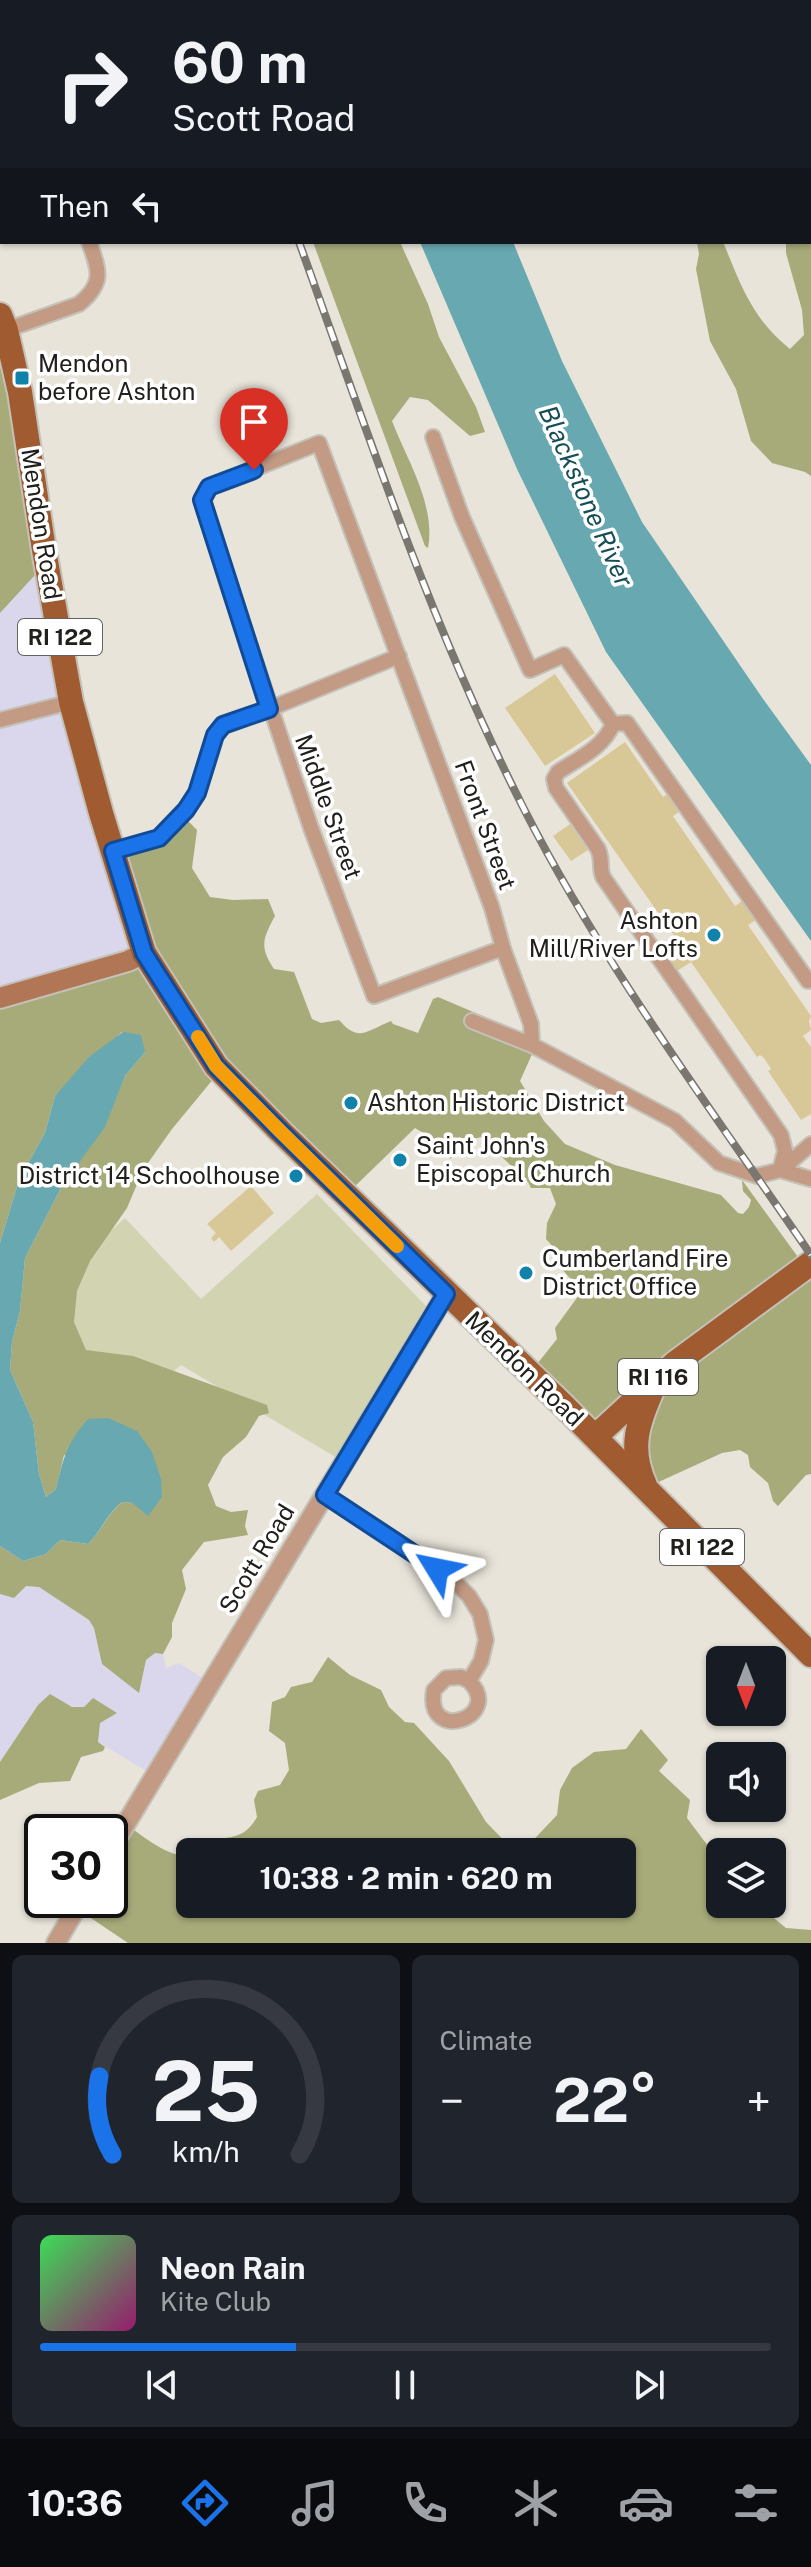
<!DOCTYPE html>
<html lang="en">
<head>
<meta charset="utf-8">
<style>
  body { margin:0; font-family:"Public Sans",sans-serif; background:#20242c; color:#f1f3f6; height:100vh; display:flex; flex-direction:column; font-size:30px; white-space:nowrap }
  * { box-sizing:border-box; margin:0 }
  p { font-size:26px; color:#9ea1a6 }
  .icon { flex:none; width:44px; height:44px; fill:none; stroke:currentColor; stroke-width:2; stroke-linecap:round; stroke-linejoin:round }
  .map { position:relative; height:1943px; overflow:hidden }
  .panel { display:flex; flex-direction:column; gap:12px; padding:12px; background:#0d0f14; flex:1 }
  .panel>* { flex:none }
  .banner { position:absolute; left:0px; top:0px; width:812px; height:244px; box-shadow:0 2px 6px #0004; background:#171b24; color:#f1f3f6; overflow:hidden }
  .needle { width:52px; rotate:180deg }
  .tools { position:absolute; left:706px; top:1646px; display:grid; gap:16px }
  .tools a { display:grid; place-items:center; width:80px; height:80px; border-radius:12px; background:#171b24; box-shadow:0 2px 6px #0004; font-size:40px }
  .speed { position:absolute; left:24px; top:1814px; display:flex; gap:16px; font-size:40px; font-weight:700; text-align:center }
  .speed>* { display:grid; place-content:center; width:104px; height:104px; border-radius:50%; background:#171b24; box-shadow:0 2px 6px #0004; line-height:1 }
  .speed .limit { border:4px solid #111; border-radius:12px; background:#fff; color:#111 }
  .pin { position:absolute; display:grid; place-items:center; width:68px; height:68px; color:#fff; margin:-82px -34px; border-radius:50% 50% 50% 0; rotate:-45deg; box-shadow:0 0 8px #0007 }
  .pin .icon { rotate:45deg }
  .me { position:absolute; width:88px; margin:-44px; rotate:305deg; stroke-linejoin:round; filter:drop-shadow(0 0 6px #0008) }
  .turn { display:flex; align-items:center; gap:28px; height:168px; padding:0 40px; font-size:36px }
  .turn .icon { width:104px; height:104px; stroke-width:2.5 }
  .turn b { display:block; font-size:56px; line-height:68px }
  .then { display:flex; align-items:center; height:76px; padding:0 40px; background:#0003; gap:16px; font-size:30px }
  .big { font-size:60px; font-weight:700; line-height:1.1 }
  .panel .widget { flex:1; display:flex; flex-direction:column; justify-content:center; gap:12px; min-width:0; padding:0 28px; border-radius:12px; background:#20242c }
  .panel .dial { align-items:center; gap:0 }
  .dial svg { height:208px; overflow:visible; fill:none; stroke:#363941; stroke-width:7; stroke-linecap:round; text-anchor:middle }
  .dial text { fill:#f1f3f6; stroke:none }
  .song { display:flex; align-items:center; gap:24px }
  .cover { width:96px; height:96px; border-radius:12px; background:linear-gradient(135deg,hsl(130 70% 55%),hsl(320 70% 35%)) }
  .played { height:8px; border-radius:4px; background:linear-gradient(90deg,#1a73e8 35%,#363941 35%) }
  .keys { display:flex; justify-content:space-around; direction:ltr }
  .heat { display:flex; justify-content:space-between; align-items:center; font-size:44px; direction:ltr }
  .panel .tiles { flex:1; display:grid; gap:12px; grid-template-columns:1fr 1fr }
  .widget:last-child { grid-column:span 2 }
  .trip { position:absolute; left:176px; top:1838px; width:460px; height:80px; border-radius:12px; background:#171b24; box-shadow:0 2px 6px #0004; font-weight:700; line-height:80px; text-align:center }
  .tab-bar { display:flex; height:128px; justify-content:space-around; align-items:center; background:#090b0e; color:#9ea1a6 }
  .tab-bar .icon { width:56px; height:56px }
  .tab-bar .selected { color:#1a73e8 }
  .tab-bar b { font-size:36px; color:#f1f3f6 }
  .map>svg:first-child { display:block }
</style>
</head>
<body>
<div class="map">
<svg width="811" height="1943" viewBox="0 0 811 1943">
  <rect width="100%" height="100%" fill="#e8e4da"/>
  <!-- commercial -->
  <path fill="#dad7ed" d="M41,568L72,706L151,955L0,989V613Z
    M26,1586L39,1587L89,1620L94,1628L102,1664L139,1692L146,1660L155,1653L163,1654L166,1668L179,1663L206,1680L155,1776L98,1742L100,1723L84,1707L38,1705L0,1762V1594Z"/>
  <!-- green -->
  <path fill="#d2d4b1" d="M317,1194L426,1306L337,1458L181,1365L136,1403L36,1299L125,1218L201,1299Z"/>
  <!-- forest -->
  <path fill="#a7aa79" d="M756,0H811V476L805,472L772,463L751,441L736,389L710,341L696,269L699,254L697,242H723C741,285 752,319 790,349L804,335L802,310L786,253V242H810V2H756Z
    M313,242H400L428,304L439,337L476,407L485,432L470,436L428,400L410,397L392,421C407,460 436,505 428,548L425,546Z
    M0,335L46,563L0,613Z
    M180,813L197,830L192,868L210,897L233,900L268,899L275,916C263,938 259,947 274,969L294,972L312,1019L321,1023L339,1020C359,1043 366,1031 391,1021L393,1024L418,1033L433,999L438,997L525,1034L537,1043L520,1081L544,1121L565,1144L615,1165L721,1195L738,1213L743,1214L749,1207L751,1200L743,1191L742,1180L811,1275V1474L806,1475L778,1506L773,1501L768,1483L750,1467L748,1455L740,1450L722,1453L652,1485L626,1397L586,1427L533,1369L557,1339L555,1328L579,1295L576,1285L561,1268L563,1258L546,1239L547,1223L556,1204L550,1188H531L528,1182L481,1137L470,1140L450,1159C448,1143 428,1136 415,1128L348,1193L224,1066L172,1129L143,1170L127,1208L90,1261L77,1291L74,1322L86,1350L133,1356L267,1405L269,1413L259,1416L246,1437L223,1457L208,1485L216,1506L231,1512L248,1510L245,1526L248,1535L204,1542L182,1570L186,1589L172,1623V1637L163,1654L155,1653L146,1660L139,1693L102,1664L94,1628L89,1620L39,1587L26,1586L14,1598L0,1594V1546L23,1561L46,1554L60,1540L88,1544C102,1530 106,1516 122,1502L133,1503L162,1497L64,1455L56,1489L46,1497L39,1474L33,1422L10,1370L12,1342L20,1311L25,1258L62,1186L104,1127L125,1076L145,1052L122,1032L55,1096L45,1133L19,1180L0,1243V989L144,958L113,841C139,839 159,829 180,813Z
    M328,1657L350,1675L381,1690L389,1707L405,1722L414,1723L449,1761L486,1822L515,1852H214L217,1851L225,1838C241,1836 249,1831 257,1817L254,1800L258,1791L280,1785L289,1770L285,1743L269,1731L272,1702L285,1697L291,1687L312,1682Z
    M50,1694L72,1707H84L93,1698L117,1713L100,1723L98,1742L105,1747L103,1751L81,1757L70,1781L39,1783L0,1800V1762L38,1705Z
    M641,1729L668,1760L659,1771L690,1800L687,1818L720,1862V1904H757L786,1928L811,1930V1943H128L79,1910L82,1900H110V1853L127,1825C147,1839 165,1855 190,1857V1904H622V1852H522L557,1815L560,1790L572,1768L594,1752L626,1749Z"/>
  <!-- water -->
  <path fill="#67a8b1" d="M420,242H513L562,361L642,522L761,696L811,765V941L606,652L517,469Z
    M123,1032L141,1035L145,1052L125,1076L105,1127L62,1186L25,1258L20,1311L12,1342L10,1370L33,1422L39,1474L46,1497L56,1489C63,1459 67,1443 88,1419L108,1418L137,1431L152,1452L161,1479L162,1497L148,1516L133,1503L122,1502C106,1515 102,1530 88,1544L60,1540L46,1554L23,1561L0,1546V1243L19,1180L45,1133L55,1096L89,1057Z"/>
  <!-- building -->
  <path fill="#d9c897" d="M555,674L595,733L545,766L505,708Z
    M625,742L663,797L670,792L680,807L676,809L679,812L673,816L735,906L745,899L759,918L748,925L811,1016L809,1021L811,1030L803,1036L811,1047V1114L801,1120L768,1071L771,1069L764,1058L760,1055L757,1057L691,962L677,971L665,954L680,944L567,783Z
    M570,824L588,850L571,861L553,836Z
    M251,1186L274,1213L231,1251L219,1237L214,1242L211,1238L216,1233L207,1224Z"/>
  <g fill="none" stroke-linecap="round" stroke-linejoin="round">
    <!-- minor casing -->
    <g stroke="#c4c1b8" stroke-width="18">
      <path id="minor" d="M0,0L2,4
        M6,330L79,304C105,283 99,270 89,242
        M433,437L462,517L530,670L564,655L613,724C604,747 578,759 558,772L554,779L556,788L598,849C603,860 599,867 603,877L781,1135L785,1151L780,1170
        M0,720L71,702
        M613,724L627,723L808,981
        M113,851L159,838L186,810L197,793L215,735L223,725L269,709L399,656
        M503,948L374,996L311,828L206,515L202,500L209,487L319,443L492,908L503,948L504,951L531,1024L532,1045L675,1121L719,1163L757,1176L780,1170L811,1179
        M472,1021L532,1045
        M781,1170L811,1144
        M325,1495L400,1543L455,1582L469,1596L480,1614L486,1640L481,1661L469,1681L461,1677L446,1678L434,1690C424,1745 505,1717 469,1681"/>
    </g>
    <!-- tertiary casing -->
    <g stroke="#c4c1b8" stroke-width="22">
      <path id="tertiary" d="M110,1850L446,1294
        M56,1943L81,1900"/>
    </g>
    <!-- secondary casing -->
    <g stroke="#c4c1b8" stroke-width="24">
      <path id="secondary" d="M0,998L128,961L144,953"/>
    </g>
    <!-- primary casing -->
    <g stroke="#c4c1b8" stroke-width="28">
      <path id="primary" d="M0,315L6,330L20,392L44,550L71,702L101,813L144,953L216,1066L280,1131L563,1405L811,1655
        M595,1437L674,1364L811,1263
        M645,1485C628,1448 638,1421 654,1386"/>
    </g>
    <!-- minor -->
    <use href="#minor" stroke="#c39b85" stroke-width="14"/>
    <!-- tertiary -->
    <use href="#tertiary" stroke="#c39b85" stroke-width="18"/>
    <!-- secondary -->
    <use href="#secondary" stroke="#b07655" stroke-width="20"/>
    <!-- primary -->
    <use href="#primary" stroke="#a05b30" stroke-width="24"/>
    <!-- rail casing -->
    <g stroke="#7a7771" stroke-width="8">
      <path id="rail" d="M211,0V2
        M299,242C368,433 431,627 524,809C604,966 711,1109 811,1255"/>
    </g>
    <!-- rail -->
    <use href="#rail" stroke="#fff" stroke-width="5" stroke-dasharray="15" stroke-linecap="butt"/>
  </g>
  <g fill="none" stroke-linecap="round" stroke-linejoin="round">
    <!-- route casing -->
    <g stroke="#114b97" stroke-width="20">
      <path id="route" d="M254,470L209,487L202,500L269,709L223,725L215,735L197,793L186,810L159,838L113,851L144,953L216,1066L280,1131L446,1294L325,1495L437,1569"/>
    </g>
    <!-- route -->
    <use href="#route" stroke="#1a73e8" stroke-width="14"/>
    <!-- slow -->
    <path stroke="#f59e0b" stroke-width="14" d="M198,1037L216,1066L280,1131L397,1246"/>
  </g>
  <!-- markers -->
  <g fill="#1182a9" stroke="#fff" stroke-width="3">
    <rect x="14" y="370" width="16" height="16" rx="4"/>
    <circle cx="714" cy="935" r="8"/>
    <circle cx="351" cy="1103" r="8"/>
    <circle cx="400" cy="1160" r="8"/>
    <circle cx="296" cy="1176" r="8"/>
    <circle cx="526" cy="1273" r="8"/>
  </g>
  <g text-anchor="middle" stroke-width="7" stroke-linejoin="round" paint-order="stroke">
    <!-- shield labels -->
    <g fill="#fff" stroke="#646360" stroke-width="2">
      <rect x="18" y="619" width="84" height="36" rx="6"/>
      <rect x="618" y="1359" width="80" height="36" rx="6"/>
      <rect x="660" y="1529" width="84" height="36" rx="6"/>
    </g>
    <g font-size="22" font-weight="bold" fill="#21201c">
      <text x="60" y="645">RI 122</text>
      <text x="658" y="1385">RI 116</text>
      <text x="702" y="1555">RI 122</text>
    </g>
    <!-- poi labels -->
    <g font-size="24" fill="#21201c" stroke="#fff" text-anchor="start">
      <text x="38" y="372">Mendon<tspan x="38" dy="28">before Ashton</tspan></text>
      <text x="698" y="929" text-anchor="end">Ashton<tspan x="698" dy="28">Mill/River Lofts</tspan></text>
      <text x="367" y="1111">Ashton Historic District</text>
      <text x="416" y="1154">Saint John's<tspan x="416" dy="28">Episcopal Church</tspan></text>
      <text x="280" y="1184" text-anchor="end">District 14 Schoolhouse</text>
      <text x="542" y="1267">Cumberland Fire<tspan x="542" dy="28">District Office</tspan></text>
    </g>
    <!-- street labels -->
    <g font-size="24" fill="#21201c" stroke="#fff">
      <text transform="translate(41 524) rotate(81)" y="8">Mendon Road</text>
      <text transform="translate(328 807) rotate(70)" y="8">Middle Street</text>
      <text transform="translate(485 825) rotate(70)" y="8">Front Street</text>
      <text transform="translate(524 1369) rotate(44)" y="8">Mendon Road</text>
      <text transform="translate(257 1559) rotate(-59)" y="8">Scott Road</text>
    </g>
    <!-- water labels -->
    <g font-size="26" font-style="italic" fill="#154e55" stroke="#fff">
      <text transform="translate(586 496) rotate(66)" y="9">Blackstone River</text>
    </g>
  </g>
</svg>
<div class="tools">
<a><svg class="needle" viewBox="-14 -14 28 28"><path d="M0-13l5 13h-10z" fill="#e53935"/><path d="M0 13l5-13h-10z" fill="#9ea1a6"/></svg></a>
<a><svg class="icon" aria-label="sound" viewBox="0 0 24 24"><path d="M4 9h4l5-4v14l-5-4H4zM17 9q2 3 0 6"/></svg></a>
<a><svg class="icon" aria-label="layers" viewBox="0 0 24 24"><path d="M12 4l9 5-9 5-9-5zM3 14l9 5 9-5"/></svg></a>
</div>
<div class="speed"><div class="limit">30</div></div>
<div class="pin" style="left:254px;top:470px;background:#d93025"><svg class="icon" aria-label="arrive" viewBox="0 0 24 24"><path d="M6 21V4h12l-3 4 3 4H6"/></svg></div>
<svg class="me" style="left:437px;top:1569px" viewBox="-20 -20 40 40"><path d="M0-17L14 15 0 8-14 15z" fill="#1a73e8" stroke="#fff" stroke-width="4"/></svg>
<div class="trip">10:38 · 2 min · 620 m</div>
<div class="banner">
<div class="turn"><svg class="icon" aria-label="right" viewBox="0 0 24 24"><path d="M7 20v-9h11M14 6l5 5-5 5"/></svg><div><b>60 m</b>Scott Road</div></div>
<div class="then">Then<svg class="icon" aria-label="left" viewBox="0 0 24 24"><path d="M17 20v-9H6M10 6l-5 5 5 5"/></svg></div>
</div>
</div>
<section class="panel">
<div class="tiles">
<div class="widget dial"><svg viewBox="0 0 100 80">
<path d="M14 69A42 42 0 1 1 86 69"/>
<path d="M14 69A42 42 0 0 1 9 39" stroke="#1a73e8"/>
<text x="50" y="56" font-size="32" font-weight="700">25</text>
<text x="50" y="72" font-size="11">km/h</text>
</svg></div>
<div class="widget"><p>Climate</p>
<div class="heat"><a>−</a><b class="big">22°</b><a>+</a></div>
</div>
<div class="widget">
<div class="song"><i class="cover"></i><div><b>Neon Rain</b><p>Kite Club</p></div></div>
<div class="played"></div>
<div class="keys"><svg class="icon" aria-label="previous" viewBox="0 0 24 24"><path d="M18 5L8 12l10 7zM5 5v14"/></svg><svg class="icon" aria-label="pause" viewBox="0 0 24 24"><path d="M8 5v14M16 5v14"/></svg><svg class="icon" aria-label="next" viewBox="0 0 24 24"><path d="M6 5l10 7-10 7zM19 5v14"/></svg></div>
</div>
</div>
</section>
<nav class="tab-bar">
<b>10:36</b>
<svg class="icon selected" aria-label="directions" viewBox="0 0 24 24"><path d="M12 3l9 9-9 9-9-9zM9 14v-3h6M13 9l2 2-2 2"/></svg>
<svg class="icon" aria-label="music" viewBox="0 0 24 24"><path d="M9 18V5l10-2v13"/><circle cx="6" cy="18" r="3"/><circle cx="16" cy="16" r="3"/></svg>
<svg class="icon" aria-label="phone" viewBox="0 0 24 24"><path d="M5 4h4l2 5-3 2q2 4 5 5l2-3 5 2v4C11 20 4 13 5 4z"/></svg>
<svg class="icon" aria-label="climate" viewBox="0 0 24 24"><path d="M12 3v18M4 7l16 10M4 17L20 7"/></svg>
<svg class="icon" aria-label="car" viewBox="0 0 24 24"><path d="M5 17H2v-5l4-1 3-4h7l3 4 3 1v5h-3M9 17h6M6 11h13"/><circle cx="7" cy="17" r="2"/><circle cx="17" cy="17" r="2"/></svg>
<svg class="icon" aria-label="filters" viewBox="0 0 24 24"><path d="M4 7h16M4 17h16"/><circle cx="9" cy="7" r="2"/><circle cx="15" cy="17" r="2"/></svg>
</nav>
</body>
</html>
